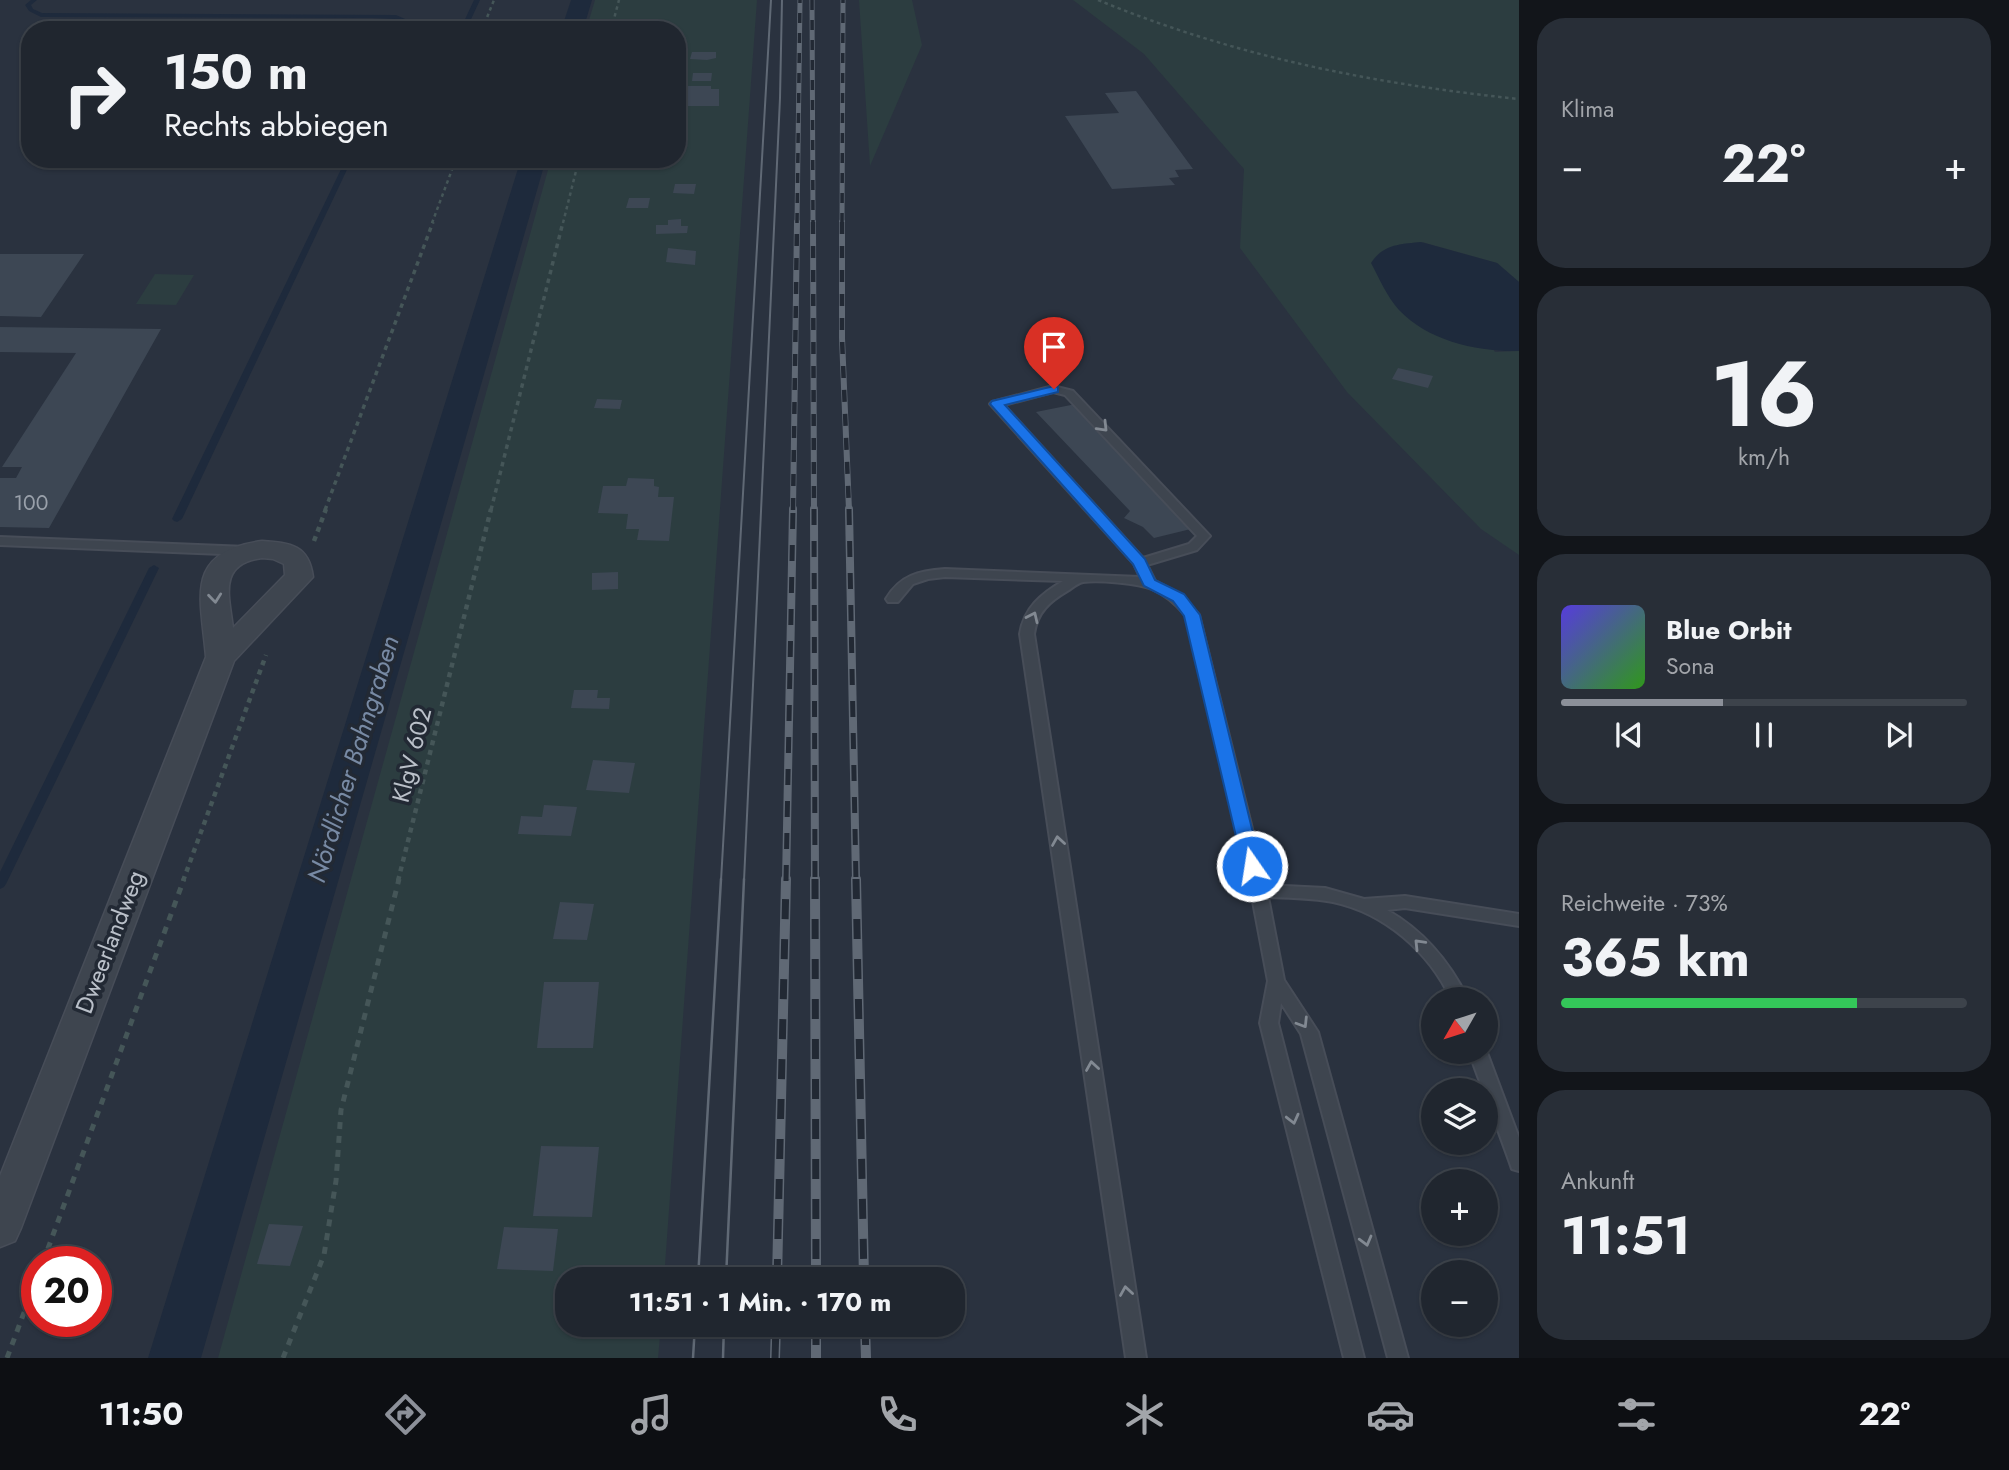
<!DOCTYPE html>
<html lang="de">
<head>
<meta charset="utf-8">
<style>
  body { margin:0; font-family:Jost,sans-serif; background:#282e37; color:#f1f3f6; height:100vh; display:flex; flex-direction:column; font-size:26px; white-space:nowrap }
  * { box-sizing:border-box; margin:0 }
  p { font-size:23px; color:#a2a5aa }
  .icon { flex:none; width:38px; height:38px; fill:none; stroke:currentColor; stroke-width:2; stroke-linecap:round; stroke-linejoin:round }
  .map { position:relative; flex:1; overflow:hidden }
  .sheet { display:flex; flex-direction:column; gap:18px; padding:18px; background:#12151a; width:490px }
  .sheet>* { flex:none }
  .banner { position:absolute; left:21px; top:21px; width:665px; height:147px; border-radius:28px; box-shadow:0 2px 5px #0004,0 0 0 2px #3d434b; background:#20262f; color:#f1f3f6; overflow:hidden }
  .needle { width:46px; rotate:231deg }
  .controls { position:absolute; left:1421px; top:987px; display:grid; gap:14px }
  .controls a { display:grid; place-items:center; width:77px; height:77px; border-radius:50%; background:#20262f; box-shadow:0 2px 5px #0004,0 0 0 2px #3d434b; font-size:35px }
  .speed { position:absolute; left:21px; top:1246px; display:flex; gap:14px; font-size:35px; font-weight:700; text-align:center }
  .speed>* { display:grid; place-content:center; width:91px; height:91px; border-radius:50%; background:#20262f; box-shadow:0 2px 5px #0004,0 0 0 2px #3d434b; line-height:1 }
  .speed .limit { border:10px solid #d22; background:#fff; color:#111 }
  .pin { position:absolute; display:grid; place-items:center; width:60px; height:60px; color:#fff; margin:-72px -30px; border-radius:50% 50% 50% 0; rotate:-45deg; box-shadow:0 0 7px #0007 }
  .pin .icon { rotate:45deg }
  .me { position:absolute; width:77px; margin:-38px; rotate:347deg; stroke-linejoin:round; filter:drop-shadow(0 0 5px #0008) }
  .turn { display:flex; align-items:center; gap:24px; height:147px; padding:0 28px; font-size:32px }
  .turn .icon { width:91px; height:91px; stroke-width:2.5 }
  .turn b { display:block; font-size:49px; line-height:60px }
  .big { font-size:52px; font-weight:700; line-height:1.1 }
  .sheet .card { flex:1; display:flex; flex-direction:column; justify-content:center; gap:10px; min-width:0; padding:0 24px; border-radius:28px; background:#282e37 }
  .sheet .dial { align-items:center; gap:0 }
  .dial b { font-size:91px; line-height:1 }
  .song { display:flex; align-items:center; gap:21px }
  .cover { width:84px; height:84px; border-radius:10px; background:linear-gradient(135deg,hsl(250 70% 55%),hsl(110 70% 35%)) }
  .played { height:7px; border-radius:4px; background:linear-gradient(90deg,#8c9099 40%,#3d434b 40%) }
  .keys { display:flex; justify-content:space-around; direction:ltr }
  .heat { display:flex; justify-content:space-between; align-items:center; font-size:38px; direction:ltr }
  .charge { height:10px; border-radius:5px; background:linear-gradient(90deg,#34c759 73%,#3d434b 0) }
  .trip { position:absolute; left:555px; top:1267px; width:410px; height:70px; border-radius:28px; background:#20262f; box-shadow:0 2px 5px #0004,0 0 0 2px #3d434b; font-weight:700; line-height:70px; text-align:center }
  .tab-bar { display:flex; height:112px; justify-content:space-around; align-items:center; background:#0d0f13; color:#a2a5aa }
  .tab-bar .icon { width:49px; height:49px }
  .tab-bar .current { color:#8c9099 }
  .tab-bar b { font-size:32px; color:#f1f3f6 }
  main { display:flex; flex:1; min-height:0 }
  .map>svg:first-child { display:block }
</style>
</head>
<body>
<main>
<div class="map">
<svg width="1519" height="1358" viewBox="0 0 1519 1358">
  <rect width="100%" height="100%" fill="#2a323f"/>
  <!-- green -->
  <path fill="#2c3d40" d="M595,0H757L664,1279H567V1325H661L658,1358H218L551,159H677V30H586Z
    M859,0H912L922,45L870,166Z
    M1073,0H1519V282L1497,263L1422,242L1495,352L1519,351V555L1481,529L1347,392L1240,248L1244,169L1144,54Z
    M155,274L194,275L176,305L136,304Z"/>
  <!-- water -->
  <path fill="#1e2a3c" d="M571,0H592L583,30H561Z
    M521,159H546L201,1358H148Z
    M1421,242L1497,263L1519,282V351C1478,352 1428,341 1399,310C1387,297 1379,278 1371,263C1383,244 1401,244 1421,242Z"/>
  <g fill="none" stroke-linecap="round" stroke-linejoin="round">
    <!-- stream -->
    <path fill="#1e2a3c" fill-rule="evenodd" d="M31,0H37L31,5L33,9L42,13L396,15L412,22L415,30H409L407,24L395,19L373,18L41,17L29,11L25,5Z
      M474,0H480L466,30H460Z
      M346,159H352L182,519L177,522L174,521L172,519Z
      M154,565L159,568L6,884L4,887L0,889V872L149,568Z"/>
  </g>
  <!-- building -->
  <path fill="#3d4754" d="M692,52H716V58L707,60L690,59Z
    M693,73H712L711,81H692Z
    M679,86H711V89H719V106H678Z
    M1136,91L1193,169L1175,170L1179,177L1169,178L1175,185L1112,189L1065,116L1119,113L1105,93Z
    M675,184H696L694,194L673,193Z
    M629,198H650L648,208H626Z
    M681,219V226H688L687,233L656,234V225H668V220Z
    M668,248L696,251L695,265L666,262Z
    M0,254H84L41,317L0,316Z
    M0,327L161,329L49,528L0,527V478H16L22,467H2L76,353L0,352Z
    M1398,368L1433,376L1428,388L1392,379Z
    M597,399L622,400L620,409L594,408Z
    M1076,404L1195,528L1154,538L1143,527L1124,518L1130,511L1036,412Z
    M628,478L654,479V486L659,487L658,497H674L669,541L637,540L639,529H626L628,514L598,513L603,486H626Z
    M618,572V589L592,590V573Z
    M574,690H598L597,698H610L609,709L571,708Z
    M593,760L635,763L629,793L586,790Z
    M544,805L577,807L571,836L518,834L521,816L542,817Z
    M560,902L594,904L587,940L553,939Z
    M544,982H599L593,1048H537Z
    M541,1146L599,1147L592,1217L533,1216Z
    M269,1224L303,1226L290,1266L257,1264Z
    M504,1227L558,1229L553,1271L497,1269Z"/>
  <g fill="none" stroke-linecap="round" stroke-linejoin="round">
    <!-- lane casing -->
    <g stroke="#474d58" stroke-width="4">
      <path id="lane" d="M1053,386L1073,391L1210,536L1197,550L1147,565L1155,581L1178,593L1199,615L1266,885L1325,888L1364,899L1405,896L1519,914V926L1405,908L1387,910C1424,931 1449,961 1468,999H1451C1429,952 1385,913 1333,902C1312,898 1290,898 1268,897L1284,980L1318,1032L1408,1358H1388L1301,1034L1281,1003L1278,1023L1364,1358H1344L1260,1023L1268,981L1251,891L1186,616C1176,604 1166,595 1152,589C1138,583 1098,580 1083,582C1078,583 1073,587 1069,590C1050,601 1037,612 1034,634L1146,1358H1126L1020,634C1024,608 1041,594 1063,581L945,577L928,579L913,584L898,602H888L886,599C900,575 919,571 945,569L1140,577L1134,564L990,404L992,402ZM1053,392L1065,395L1197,536L1189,544L1143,558L1004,405Z
        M0,537L247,547L253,551L247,555L0,545Z
        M1486,1050L1519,1138V1171L1512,1169L1510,1163L1486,1097V1090H1483L1469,1052H1486Z"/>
    </g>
    <!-- street casing -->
    <g stroke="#474d58" stroke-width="3">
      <path id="street" d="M262,541C291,543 309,545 313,577L234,661L21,1228L15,1241L0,1247V1176L206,657C201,597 183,552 262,541ZM262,558L273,559L284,564L285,575L233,628C229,595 218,564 262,558Z"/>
    </g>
    <!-- path-far3 -->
    <path stroke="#455658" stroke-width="2.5" stroke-dasharray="3.5 3.5" stroke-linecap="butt" d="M1098,0C1234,56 1373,84 1519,99
      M482,30L494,0
      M611,30L619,0
      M432,223L456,159
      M563,223L579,159"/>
    <!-- path-far2 -->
    <path stroke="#455658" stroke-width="3.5" stroke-dasharray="4.5 4.5" stroke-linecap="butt" d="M325,510L433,222
      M491,510L563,222"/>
    <!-- path-far1 -->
    <path stroke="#455658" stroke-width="4.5" stroke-dasharray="5 5" stroke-linecap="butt" d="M314,541L326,509
      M183,881L266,655
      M398,881L491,509"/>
    <!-- path -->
    <path stroke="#455658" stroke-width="5" stroke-dasharray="7 7" stroke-linecap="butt" d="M43,1262L184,879
      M7,1358L37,1278
      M283,1358L324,1255L336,1181L341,1110L399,879"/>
    <!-- lane -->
    <use href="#lane" fill="#3e454f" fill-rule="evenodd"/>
    <!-- street -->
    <use href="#street" fill="#3e454f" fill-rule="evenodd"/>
    <!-- tram-far1 -->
    <path stroke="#606975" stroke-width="2" d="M721,881L771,0
      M744,881L780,98L782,0"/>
    <!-- tram -->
    <path stroke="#606975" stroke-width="2.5" d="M698,1279L721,879
      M726,1279L744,879
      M693,1358L695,1325
      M723,1358L724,1325"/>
    <!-- rail-far3 casing -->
    <g stroke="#606975" stroke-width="5">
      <path id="rail-far3" d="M812,0L813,223
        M797,223L800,0
        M842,223L843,0"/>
    </g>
    <!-- rail-far2 casing -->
    <g stroke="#606975" stroke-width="6">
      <path id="rail-far2" d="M813,222L814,510
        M842,222V338L849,510
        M793,510L797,222"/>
    </g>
    <!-- rail-far1 casing -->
    <g stroke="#606975" stroke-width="8">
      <path id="rail-far1" d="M814,509L815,881
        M849,509L856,881
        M786,881L793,509"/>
    </g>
    <!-- rail casing -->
    <g stroke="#606975" stroke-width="10">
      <path id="rail" d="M815,879L816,1279
        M856,879L864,1279
        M777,1279L786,879
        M816,1325V1358
        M865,1325L866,1358
        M775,1358L776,1325"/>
    </g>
    <!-- rail-far3 -->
    <use href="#rail-far3" stroke="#222934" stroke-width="3.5" stroke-dasharray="10" stroke-linecap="butt"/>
    <!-- rail-far2 -->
    <use href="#rail-far2" stroke="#222934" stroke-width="4.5" stroke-dasharray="12" stroke-linecap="butt"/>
    <!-- rail-far1 -->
    <use href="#rail-far1" stroke="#222934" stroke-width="5" stroke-dasharray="16" stroke-linecap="butt"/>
    <!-- rail -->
    <use href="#rail" stroke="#222934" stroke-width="7" stroke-dasharray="20" stroke-linecap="butt"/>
  </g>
  <!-- one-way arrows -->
  <defs><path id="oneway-chevron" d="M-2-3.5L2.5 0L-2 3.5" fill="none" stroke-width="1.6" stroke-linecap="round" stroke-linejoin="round" transform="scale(1.75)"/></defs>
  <g stroke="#828992">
    <use href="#oneway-chevron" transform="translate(1103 427) rotate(46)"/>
    <use href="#oneway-chevron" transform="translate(215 598) rotate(84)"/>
    <use href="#oneway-chevron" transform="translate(1033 617) rotate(-65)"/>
    <use href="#oneway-chevron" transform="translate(1058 841) rotate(-99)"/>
    <use href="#oneway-chevron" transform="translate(1419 944) rotate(-134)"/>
    <use href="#oneway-chevron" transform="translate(1303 1023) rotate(58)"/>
    <use href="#oneway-chevron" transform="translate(1092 1066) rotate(-99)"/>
    <use href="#oneway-chevron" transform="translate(1293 1119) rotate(76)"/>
    <use href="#oneway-chevron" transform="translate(1366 1241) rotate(75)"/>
    <use href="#oneway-chevron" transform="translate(1126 1291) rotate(-99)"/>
  </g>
  <!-- route -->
  <path fill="#1a73e8" stroke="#114b97" stroke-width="2" d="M1054,386L1058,387V392L1005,405L1145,559L1155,580L1184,594L1200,615L1261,866L1259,871H1246L1243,866L1184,616L1173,601L1144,586L1133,564L990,404L992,401Z"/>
  <g text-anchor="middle" stroke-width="7" stroke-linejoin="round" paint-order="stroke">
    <!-- number labels -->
    <g font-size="21" fill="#99a0aa">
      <text x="31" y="510">100</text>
    </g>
    <!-- street labels -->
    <g font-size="24" fill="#bac0c9" stroke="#222934">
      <text transform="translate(412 755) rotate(-76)" y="8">KlgV 602</text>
      <text transform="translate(110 942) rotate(-69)" y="8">Dweerlandweg</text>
    </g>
    <!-- water labels -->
    <g font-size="26" font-style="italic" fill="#788aa4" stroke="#222934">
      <text transform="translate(353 759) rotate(-73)" y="9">Nördlicher Bahngraben</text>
    </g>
  </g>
</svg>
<div class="controls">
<a><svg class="needle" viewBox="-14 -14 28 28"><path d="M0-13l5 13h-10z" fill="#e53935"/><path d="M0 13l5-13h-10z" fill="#a2a5aa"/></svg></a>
<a><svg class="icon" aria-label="layers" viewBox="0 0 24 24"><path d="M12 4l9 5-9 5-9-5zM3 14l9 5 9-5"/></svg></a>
<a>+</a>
<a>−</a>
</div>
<div class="speed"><div class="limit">20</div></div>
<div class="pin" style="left:1054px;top:389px;background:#d93025"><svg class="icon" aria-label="arrive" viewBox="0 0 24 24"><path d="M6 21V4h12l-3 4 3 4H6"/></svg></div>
<svg class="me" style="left:1252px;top:866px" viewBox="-20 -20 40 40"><circle r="17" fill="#1a73e8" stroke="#fff" stroke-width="3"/><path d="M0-11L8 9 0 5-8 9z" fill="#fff"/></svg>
<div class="trip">11:51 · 1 Min. · 170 m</div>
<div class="banner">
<div class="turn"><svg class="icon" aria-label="right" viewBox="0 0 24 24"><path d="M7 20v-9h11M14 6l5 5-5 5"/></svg><div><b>150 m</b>Rechts abbiegen</div></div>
</div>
</div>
<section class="sheet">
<div class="card"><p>Klima</p>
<div class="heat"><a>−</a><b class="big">22°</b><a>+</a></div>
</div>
<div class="card dial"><b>16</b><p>km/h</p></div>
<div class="card">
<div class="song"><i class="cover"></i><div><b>Blue Orbit</b><p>Sona</p></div></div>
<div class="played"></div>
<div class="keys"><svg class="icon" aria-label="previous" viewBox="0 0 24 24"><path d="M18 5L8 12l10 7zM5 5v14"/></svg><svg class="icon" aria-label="pause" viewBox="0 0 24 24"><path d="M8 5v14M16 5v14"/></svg><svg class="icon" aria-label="next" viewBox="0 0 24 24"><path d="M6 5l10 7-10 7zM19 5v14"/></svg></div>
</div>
<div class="card"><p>Reichweite · 73%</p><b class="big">365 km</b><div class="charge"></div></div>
<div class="card"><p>Ankunft</p><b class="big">11:51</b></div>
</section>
</main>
<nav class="tab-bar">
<b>11:50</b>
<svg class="icon current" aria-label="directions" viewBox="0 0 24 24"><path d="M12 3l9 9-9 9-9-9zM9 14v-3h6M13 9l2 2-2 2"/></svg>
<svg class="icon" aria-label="music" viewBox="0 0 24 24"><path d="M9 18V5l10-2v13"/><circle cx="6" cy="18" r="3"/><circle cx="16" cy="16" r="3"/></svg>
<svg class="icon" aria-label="phone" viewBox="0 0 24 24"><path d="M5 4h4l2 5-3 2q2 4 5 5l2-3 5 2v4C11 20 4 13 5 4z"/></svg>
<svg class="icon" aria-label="climate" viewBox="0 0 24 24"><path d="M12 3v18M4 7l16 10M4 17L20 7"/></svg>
<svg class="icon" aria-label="car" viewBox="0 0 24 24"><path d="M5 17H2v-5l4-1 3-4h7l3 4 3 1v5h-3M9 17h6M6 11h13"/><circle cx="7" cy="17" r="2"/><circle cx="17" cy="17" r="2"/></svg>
<svg class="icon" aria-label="filters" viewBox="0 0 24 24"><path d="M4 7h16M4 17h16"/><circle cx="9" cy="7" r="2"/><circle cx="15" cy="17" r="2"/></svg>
<b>22°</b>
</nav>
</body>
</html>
